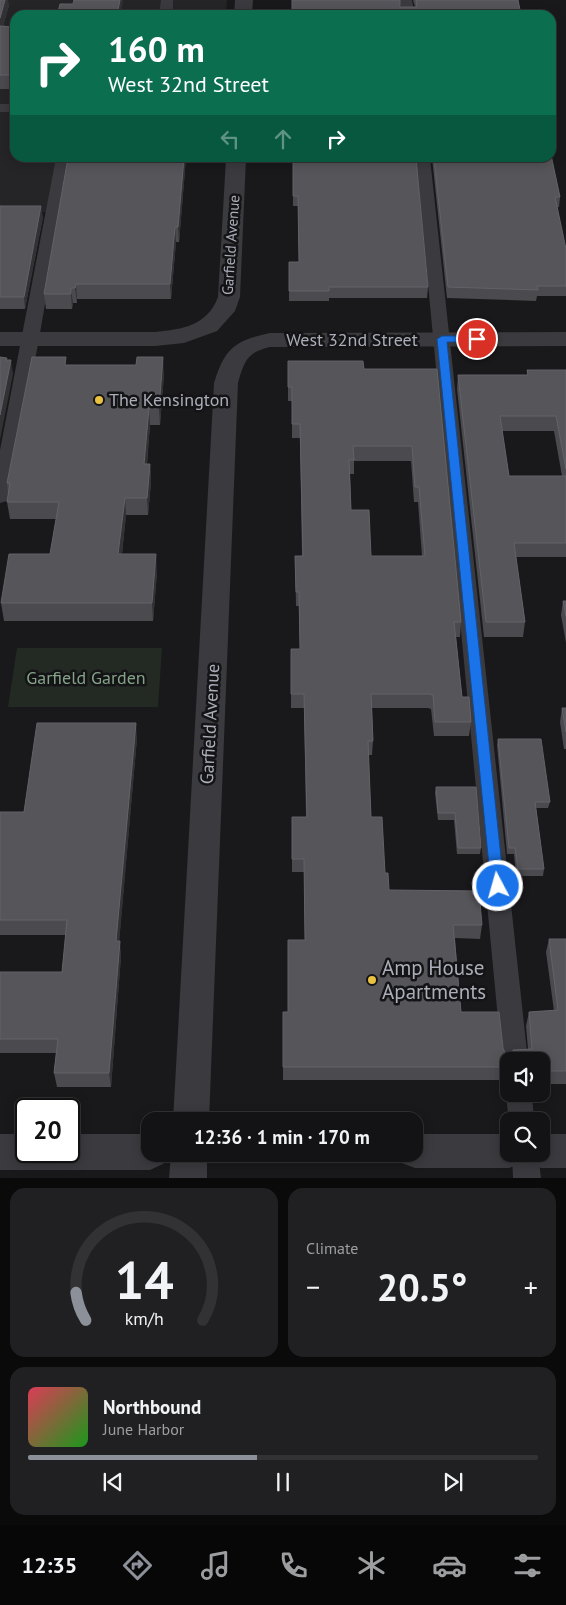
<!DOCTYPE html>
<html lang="en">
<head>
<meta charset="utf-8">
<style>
  body { margin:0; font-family:"PT Sans",sans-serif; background:#202022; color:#f1f3f6; height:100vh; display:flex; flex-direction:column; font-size:19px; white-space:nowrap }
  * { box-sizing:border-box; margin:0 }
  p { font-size:16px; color:#9d9ea0 }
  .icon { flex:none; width:28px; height:28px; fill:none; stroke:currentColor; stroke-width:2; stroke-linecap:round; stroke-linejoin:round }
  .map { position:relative; height:1178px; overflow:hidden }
  .drawer { display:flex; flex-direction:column; gap:10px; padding:10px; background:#0a0a0b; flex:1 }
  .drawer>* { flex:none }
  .guide { position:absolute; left:10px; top:10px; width:546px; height:152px; border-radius:15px; box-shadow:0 2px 12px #0003,0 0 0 1px #323234; background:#0b6e4f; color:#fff; overflow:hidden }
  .controls { position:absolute; left:500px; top:1052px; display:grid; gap:10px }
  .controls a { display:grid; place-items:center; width:50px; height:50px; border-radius:10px; background:#131214; box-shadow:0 2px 12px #0003,0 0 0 1px #323234; font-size:25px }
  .speed { position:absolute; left:15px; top:1098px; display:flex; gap:10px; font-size:25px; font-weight:700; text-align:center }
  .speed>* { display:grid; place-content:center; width:65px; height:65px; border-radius:50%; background:#131214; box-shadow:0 2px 12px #0003,0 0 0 1px #323234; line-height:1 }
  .speed .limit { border:2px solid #111; border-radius:8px; background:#fff; color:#111 }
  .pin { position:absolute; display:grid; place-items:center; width:42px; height:42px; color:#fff; margin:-21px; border:2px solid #fff; border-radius:50%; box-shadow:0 1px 5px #0007 }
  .me { position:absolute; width:55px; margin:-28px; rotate:354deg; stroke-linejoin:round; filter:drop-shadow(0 0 4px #0008) }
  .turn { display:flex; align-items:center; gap:18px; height:105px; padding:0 15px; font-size:22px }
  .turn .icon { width:65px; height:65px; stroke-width:2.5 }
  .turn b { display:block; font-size:35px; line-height:42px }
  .lanes { display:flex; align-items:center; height:48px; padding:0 15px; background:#0003; justify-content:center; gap:25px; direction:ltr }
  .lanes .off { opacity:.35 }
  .big { font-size:38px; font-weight:600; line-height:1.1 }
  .drawer .card { flex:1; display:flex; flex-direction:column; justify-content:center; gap:8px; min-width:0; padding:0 18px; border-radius:15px; background:#202022 }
  .drawer .dial { align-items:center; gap:0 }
  .dial svg { height:130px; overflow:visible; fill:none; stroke:#323234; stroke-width:7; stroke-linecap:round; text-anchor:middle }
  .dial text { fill:#f1f3f6; stroke:none }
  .song { display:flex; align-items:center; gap:15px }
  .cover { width:60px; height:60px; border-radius:8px; background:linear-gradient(135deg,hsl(350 70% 55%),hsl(120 70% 35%)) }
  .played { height:5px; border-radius:2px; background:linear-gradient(90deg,#8c9099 45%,#323234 45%) }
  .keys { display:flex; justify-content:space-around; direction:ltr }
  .heat { display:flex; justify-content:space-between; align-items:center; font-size:28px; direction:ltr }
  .drawer .tiles { flex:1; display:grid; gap:10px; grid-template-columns:1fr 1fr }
  .card:last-child { grid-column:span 2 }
  .trip { position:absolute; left:141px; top:1112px; width:282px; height:50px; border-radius:15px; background:#131214; box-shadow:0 2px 12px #0003,0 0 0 1px #323234; font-weight:600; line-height:50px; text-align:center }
  .tab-bar { display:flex; height:80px; justify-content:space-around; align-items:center; background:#080708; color:#9d9ea0 }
  .tab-bar .icon { width:35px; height:35px }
  .tab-bar .current { color:#8c9099 }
  .tab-bar b { font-size:22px; color:#f1f3f6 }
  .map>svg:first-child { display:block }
</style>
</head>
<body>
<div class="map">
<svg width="566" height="1178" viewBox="0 0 566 1178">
  <rect width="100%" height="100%" fill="#19181a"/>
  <!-- built -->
  <path fill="#252427" d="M0,0H227L226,15H15V158H60L50,212H0Z"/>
  <!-- green -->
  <path fill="#232a24" d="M17,648H162L158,707H8Z"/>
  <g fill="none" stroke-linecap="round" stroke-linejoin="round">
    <!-- service -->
    <path fill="#3a3a3f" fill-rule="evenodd" d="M161,0H173V15H159Z
      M400,0H412L415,15H401Z
      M0,104H15V112H0Z
      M56,158H70L39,339L9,497L7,501L0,503V450Z
      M416,158H430L528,1061H509V1070L506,1069L502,1061Z
      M509,1088V1094H532L534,1121H509V1123L506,1094Z
      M512,1154H538L541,1178H513Z"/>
    <!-- minor -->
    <path fill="#3a3a3f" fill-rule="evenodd" d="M235,0H253L252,15H234Z
      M226,158H246L240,297L235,311L217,331L184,343L155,346H0V332H155C183,329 207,326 218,297Z
      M566,332V346L270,347C247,352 244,362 238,383L209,1121H173L214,383C225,348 234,341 270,333Z
      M0,1134H26V1151H69V1134H150V1154H168L163,1164L150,1170H0Z
      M415,1134H509V1154H541V1134H566V1168H541L528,1163L525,1157L522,1163L509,1168H415L402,1163L398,1154H415Z
      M171,1154H207V1178H169Z"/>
  </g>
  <!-- wall -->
  <path fill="#4a4a4f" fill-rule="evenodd" d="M0,0L9,5L3,26L15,27V89H0Z
    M413,0H518L521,15L400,7H415Z
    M186,158L179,242H176L171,299H77V303H73L72,309H46L44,294Z
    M293,158L428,287L427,298H329V301H289V262H299L298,206H293Z
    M432,158H551L560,197L559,207H557L566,249V296H537L536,301L447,298Z
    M0,206L43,217L25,309H0Z
    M288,361L364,369H437L461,622L460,637H456L462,697L471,722L469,736H434L431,709L428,708H372L373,741L372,755H368L371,817L389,890L482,925L480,939L455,938L461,1012L503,1048L507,1057L511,1059L512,1058L513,1050L528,1049L526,1026L529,1012L554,1011L546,952L549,939H566V1084H541V1061H509V1080H283V1012H288L305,940L304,872H292V817H306L304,708H291V649H300L299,606H296L295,556H302L300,438H292V401H288ZM354,461H411L414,502H418L422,556H371L351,510L350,474H354Z
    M67,365L164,374L160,425H150L147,464H150L151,482L148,515H126L122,554L157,572L153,621H4L1,603L50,554L56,519H10L7,502L8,495L7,483Z
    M527,370H566V557H516L525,622L523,637H484L457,389L458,375H527ZM502,431H554L562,476H509Z
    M563,601H566V643L561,615Z
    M562,708H566V749H564L560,722Z
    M137,738L119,941L121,956L111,1087H57L54,1073L56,1053H0V972H62L66,935H0V812H24Z
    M498,739L550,802L548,808H536L544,869L543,876H516L514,854H507L497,745Z
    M436,787L481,848L480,854H457L454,820H438L435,793Z"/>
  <!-- shaded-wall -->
  <path fill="#323235" d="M5,0H8L9,5L0,38V18Z
    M120,0H123L121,15H117Z
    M184,158H186L179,242L178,227Z
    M41,206L43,217L25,309L24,297Z
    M175,227L176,242L171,299L170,284Z
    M76,284L77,299V303L75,288Z
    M71,288L73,303L72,309L71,294Z
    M163,357L164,374L160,425L159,408Z
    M7,358L9,370L11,360L13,374L0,440V415Z
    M149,408L150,425L145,482L144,464Z
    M150,464L151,482L148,515L147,498Z
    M125,498L126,515L120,572L118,554Z
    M156,554L157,572L153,621L152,603Z
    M136,723L137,738L118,956L116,941Z
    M120,941L121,956L111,1087L109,1073Z"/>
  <!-- building -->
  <path fill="#55555a" stroke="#626369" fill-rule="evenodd" d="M0,0H5L0,18Z
    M74,0H120L117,15H57L60,4H73Z
    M292,0H400V7H417L416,0H518L521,15H292Z
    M0,26L15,27V75H0Z
    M551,155L560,197H555L566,249V286H537L538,290L448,287L434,158H551Z
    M68,158H184L178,227H175L170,284H76L75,288H71V294H44Z
    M293,158H416L428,287H329V291H289V262H299L298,196H293Z
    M0,206H41L24,297H0Z
    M0,357L7,358L6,360H11L0,415Z
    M32,357H66L65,365H136L137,357H163L159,408H149L144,464H150L147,498H125L118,554H156L152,603H1L9,554H50L59,502H7L10,483H7Z
    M288,361H363L364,369H437L461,622H454L462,697H469L471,722H435L433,695L429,694H371L373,741H368L371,817H382L385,873H388L389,890L479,891L482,925H453L461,1012H499L503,1048L507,1057L511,1059L513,1057V1050L532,1049L529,1012L558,1010L549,939H566V1071H542V1067H541V1061H509V1067H283V1012H288V940H305L304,859H292V817H307L304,694H291V649H300L299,592H296L295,556H303L300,424H292V387H288ZM353,446H412L415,487H419L425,556H371L369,510H351L349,460H354Z
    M527,370H566V469L556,416H500L509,476H566V543H514L525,622H486L458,375H528Z
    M563,601H566V616Z
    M562,708H566V732Z
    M37,723H136L116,941H120L109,1073H54L58,1039H0V972H62L67,920H0V812H24Z
    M498,739H541L550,802H535L544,869H518L515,848H509Z
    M436,787H476L481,848H458L455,813H438Z"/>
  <!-- route -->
  <path fill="#1a73e8" stroke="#114b97" d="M442,336H477L482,339L477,342H447L504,886L502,890L498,892L493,890L491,886L437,339Z"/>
  <!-- markers -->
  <g fill="#e9c242" stroke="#141315" stroke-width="2">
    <circle cx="99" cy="400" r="5"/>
    <circle cx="372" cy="980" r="5"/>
  </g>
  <g text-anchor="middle" stroke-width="5" stroke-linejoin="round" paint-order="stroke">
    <!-- far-street labels -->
    <g font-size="15" fill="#abaeb9" stroke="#141315">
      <text transform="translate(231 245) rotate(-86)" y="5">Garfield Avenue</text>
    </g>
    <!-- street labels -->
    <g font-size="18" fill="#abaeb9" stroke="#141315">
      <text x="352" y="346">West 32nd Street</text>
      <text transform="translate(210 724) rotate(-87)" y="6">Garfield Avenue</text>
    </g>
    <!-- poi labels -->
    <g font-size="18" fill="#abaeb9" stroke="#141315" text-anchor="start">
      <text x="109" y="406">The Kensington</text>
    </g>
    <!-- park labels -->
    <g font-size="18" fill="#84a389" stroke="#141315">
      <text x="86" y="684">Garfield Garden</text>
    </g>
    <!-- near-poi labels -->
    <g font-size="21" fill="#abaeb9" stroke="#141315" text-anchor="start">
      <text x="382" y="975">Amp House<tspan x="382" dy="24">Apartments</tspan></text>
    </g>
  </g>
</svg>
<div class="controls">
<a><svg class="icon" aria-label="sound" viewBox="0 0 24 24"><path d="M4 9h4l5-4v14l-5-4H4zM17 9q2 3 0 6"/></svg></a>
<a><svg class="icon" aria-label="search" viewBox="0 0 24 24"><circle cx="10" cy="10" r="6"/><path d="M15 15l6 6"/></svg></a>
</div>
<div class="speed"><div class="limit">20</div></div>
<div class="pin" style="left:477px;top:339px;background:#d93025"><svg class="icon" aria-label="arrive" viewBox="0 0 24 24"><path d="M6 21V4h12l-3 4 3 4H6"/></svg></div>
<svg class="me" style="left:498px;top:886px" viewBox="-20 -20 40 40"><circle r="17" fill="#1a73e8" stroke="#fff" stroke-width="3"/><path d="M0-11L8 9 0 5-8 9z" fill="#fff"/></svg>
<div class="trip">12:36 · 1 min · 170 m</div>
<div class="guide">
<div class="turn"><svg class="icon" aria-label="right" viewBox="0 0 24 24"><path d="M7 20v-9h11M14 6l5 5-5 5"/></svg><div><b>160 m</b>West 32nd Street</div></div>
<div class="lanes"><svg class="icon off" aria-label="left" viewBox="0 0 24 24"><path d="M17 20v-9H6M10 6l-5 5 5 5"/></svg><svg class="icon off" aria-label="ahead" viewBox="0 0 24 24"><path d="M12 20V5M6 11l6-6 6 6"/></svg><svg class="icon" aria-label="right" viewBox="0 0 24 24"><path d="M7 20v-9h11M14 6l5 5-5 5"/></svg></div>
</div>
</div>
<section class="drawer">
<div class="tiles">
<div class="card dial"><svg viewBox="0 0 100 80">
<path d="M14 69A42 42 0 1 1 86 69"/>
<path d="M14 69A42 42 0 0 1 8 52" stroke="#8c9099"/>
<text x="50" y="56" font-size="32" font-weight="700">14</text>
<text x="50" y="72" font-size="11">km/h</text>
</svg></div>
<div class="card"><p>Climate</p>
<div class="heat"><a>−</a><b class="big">20.5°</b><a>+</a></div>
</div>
<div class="card">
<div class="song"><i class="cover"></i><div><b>Northbound</b><p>June Harbor</p></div></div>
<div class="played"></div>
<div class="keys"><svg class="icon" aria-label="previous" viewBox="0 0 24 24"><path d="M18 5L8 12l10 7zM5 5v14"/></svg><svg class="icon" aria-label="pause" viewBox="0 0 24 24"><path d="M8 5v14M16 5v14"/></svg><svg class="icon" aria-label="next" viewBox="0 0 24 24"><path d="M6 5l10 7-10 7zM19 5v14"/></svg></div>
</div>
</div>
</section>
<nav class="tab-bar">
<b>12:35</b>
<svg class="icon current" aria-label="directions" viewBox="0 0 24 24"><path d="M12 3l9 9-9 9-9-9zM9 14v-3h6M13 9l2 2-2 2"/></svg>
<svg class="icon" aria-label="music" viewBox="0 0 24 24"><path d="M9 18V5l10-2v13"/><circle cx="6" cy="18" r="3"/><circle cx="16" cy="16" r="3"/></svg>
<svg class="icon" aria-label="phone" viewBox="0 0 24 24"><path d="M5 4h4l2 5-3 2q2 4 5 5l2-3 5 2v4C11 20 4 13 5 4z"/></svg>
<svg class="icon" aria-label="climate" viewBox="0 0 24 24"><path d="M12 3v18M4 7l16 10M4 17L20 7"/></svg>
<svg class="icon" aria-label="car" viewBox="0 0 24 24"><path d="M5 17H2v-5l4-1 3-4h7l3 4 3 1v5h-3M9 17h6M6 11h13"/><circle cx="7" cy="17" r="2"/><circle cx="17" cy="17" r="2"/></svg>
<svg class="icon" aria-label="filters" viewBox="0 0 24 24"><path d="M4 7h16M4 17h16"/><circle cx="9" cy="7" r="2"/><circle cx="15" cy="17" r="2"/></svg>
</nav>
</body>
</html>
